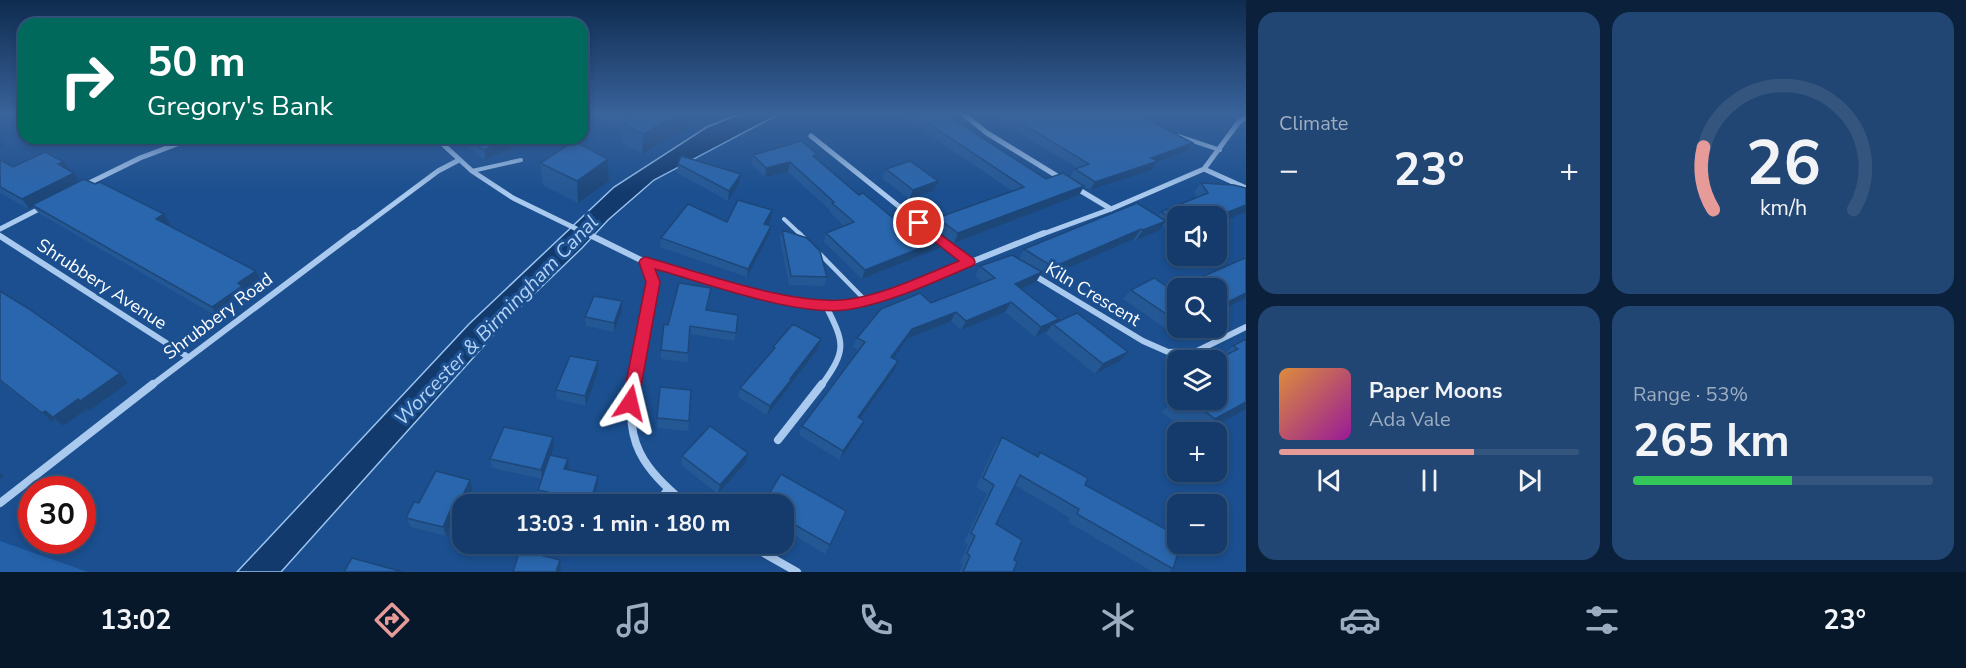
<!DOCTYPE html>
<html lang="en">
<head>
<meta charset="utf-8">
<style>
  body { margin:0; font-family:"Nunito Sans",sans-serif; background:#214673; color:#f1f3f6; height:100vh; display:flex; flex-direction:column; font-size:22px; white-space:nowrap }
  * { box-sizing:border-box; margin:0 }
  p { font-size:20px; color:#9dadc1 }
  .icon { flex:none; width:33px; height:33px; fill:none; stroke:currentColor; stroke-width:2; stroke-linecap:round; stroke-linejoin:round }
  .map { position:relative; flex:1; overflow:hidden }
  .side { display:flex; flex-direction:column; gap:12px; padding:12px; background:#0b203b; width:720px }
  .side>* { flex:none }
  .guide { position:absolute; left:18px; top:18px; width:570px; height:126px; border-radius:18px; box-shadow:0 3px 9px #0003,0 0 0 2px #33557e; background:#00695c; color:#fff; overflow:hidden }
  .controls { position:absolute; left:1167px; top:206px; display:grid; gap:12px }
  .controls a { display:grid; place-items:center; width:60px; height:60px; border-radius:12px; background:#143b6b; box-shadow:0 3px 9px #0003,0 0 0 2px #33557e; font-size:30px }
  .speed { position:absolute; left:18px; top:476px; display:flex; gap:12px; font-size:30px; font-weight:700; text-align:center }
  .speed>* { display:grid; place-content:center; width:78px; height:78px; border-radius:50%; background:#143b6b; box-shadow:0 3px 9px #0003,0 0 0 2px #33557e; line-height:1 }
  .speed .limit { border:9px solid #d22; background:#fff; color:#111 }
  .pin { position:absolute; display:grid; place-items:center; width:51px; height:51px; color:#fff; margin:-26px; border:3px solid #fff; border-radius:50%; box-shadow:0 2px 6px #0007 }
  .me { position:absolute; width:66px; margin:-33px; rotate:10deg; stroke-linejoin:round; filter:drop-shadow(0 0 4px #0008) }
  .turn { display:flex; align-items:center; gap:21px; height:126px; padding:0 30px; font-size:27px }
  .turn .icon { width:78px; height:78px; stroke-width:2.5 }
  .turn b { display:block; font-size:42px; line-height:51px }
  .big { font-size:45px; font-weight:700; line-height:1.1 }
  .side .widget { flex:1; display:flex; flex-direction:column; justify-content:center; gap:9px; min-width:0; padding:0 21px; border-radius:18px; background:#214673 }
  .side .dial { align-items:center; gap:0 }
  .dial svg { height:156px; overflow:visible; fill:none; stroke:#33557e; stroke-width:7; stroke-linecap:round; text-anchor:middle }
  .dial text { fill:#f1f3f6; stroke:none }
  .song { display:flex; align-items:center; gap:18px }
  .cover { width:72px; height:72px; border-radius:9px; background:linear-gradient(135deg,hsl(30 70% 55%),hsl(300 70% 35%)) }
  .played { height:6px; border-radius:3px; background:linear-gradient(90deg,#e69b98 65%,#33557e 65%) }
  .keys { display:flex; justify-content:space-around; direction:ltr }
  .heat { display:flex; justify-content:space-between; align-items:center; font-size:33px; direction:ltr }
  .charge { height:9px; border-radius:4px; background:linear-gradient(90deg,#34c759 53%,#33557e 0) }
  .side .tiles { flex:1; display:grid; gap:12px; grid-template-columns:repeat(2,1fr) }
  .trip { position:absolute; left:452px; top:494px; width:342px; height:60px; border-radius:18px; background:#143b6b; box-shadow:0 3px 9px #0003,0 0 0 2px #33557e; font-weight:700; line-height:60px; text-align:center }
  .dock { display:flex; height:96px; justify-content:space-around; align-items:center; background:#08182b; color:#9dadc1 }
  .dock .icon { width:42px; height:42px }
  .dock .active { color:#e69b98 }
  .dock b { font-size:27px; color:#f1f3f6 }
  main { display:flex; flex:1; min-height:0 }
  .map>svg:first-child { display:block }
</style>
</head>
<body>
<main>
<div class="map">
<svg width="1246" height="572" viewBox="0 0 1246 572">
  <rect width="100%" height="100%" fill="#1b4f8f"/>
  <!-- green -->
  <path fill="#2461a8" d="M0,541L88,572H0Z"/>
  <!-- water -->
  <path fill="#123a6d" stroke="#9cc4f0" stroke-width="1.5" d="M743,113H781L654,180L608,220L582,248L507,320L281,572H237L469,324L614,187L707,127Z"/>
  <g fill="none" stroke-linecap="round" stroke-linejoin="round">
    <!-- service-far1 -->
    <path stroke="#a9c9ee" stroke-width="4" d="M1178,136L1220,150
      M472,171L521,160
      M784,219L801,235"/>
    <!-- service -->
    <path stroke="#a9c9ee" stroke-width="4.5" d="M799,233L806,240
      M818,252L866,301"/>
    <!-- minor-far2 -->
    <path stroke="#a9c9ee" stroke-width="5" d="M962,113L987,133L1062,179
      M811,136L926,228
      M436,138L472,171L513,198L589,235
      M1204,169L1246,188
      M83,186L140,158L193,138
      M1076,188L1111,209
      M0,229L43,207
      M352,235L438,171L459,160
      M1040,235L1111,209L1204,169L1238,123L1246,117"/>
    <!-- minor-far1 -->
    <path stroke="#a9c9ee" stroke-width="6" d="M586,233L645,262L778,299L826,306L851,304L898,291L1044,233
      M0,236L188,357
      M939,238L969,262
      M1032,274L1143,341L1168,352L1197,351L1246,327
      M151,386L354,233
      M633,386L653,282L645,262
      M821,386C847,350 845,344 826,306"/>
    <!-- minor -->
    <path stroke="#a9c9ee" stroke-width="8" d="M634,384C623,442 643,468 686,504
      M778,440L822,384
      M0,503L153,384
      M657,504L668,489
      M561,543L599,548L612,543
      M746,543L797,572"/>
  </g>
  <!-- wall -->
  <path fill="#245895" d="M588,113H721L682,131L642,154L623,144V132Z
    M910,113H944L1046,179L1070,177L1075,169L1077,168L988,113H1136L1187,151L1157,162L1152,170L1090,190L1084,187L1079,195L954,243L933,227L937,218L1012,191L908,120Z
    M457,138H518L519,145L485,160Z
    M817,154L816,158L859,195L905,228L942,247L862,279L824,242L826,233L844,226L830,212V210L788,172L765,177L751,164L753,155Z
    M608,159L609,181L578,203L543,185L540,163Z
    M0,160L13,167L64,162L70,171L80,181L170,224L168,225L261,281L246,292L248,296L218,317L40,214L33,207L29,209L0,193Z
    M678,164L739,184L728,201L677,173Z
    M886,169L938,181L934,191L909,199L883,179Z
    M1201,183L1234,185L1178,216V236L1162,226L1159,231L1136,240L1134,239L1047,277L1041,273L1036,282L1021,289L1059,319L1057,322L1119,362L1095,374L1046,334L1048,330L1035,337L1005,312L961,330L951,321L907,339L893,358L894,371L860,418V430L840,460L799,435L802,426L859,350L853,347L857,338L931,303L983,283L975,276L980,266L1019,259L1024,249L1158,216L1161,212L1197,197L1194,192Z
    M772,210L771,219L767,225L771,226L769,235L747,277L660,247L661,238Z
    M782,230L827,277L824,286L789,285L780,238Z
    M1178,288V327H1188L1174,334L1123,299L1131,290H1172Z
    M0,291L128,383L89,411L87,409L63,426L55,420L52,422L0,382Z
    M710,297L707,310L736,333L734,341L690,334L688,362L661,359V350L668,325Z
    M622,301V311L614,332L586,326L585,317Z
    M821,339L818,349L790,385L788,389L767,415L738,397L740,388L772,352L773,347Z
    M1246,339V409L1206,432H1187L1162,412L1178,396V399H1216V360L1221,358L1233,346Z
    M598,371L586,406L557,399L556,390Z
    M660,387L689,421L688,431L657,428Z
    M1002,437L1037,456L1040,452L1085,485L1173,569L1169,572H1153L1068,522L1070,518L1015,485L996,524L1014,560L1013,572H959L963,564L960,562L968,545L964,542L987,494L976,487L995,446Z
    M554,447L551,455L569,468L568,470L598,476V485L593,504H553V503L539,499L538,490L542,479L492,468L490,459Z
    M748,453L746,462L718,494L681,465L682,456Z
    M470,480L473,489L466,504H462V513L458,521L453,519L446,536L411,527L406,518L419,503Z
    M783,504L846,511L825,554L783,528Z"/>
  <!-- shaded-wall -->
  <path fill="#1d4779" d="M681,113H721L682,131L642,154L643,134Z
    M511,138H518L519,145L485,160L484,150Z
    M0,140L4,146L0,147Z
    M1193,143L1187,151L1157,162L1152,170L1090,190L1095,182L1151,158Z
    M608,159L609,181L578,203L577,181Z
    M64,162L71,171L58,164Z
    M790,162L788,172L765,177L766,168Z
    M74,173L81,183L32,205L33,207L29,209L22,199Z
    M741,174L739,184L728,201L729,191Z
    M938,181L934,191L909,199L913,190Z
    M1084,186L1079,195L954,243L958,233Z
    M1246,205V212L1216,224V217Z
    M772,210L771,219L763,233L764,224Z
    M164,214L170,224L162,228L156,219Z
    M1166,221L1159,231L1136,240L1143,230Z
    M771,226L769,235L747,277L748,269Z
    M1141,229L1134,239L1047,277L1053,267Z
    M946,238L942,247L862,279L865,270Z
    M256,271L261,281L246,292L248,296L218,317L212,307L238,283Z
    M1042,272L1036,282L1010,294L1015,284Z
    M1246,293V298L1216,313V308Z
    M622,301V311L614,332V323Z
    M1011,302L1005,312L961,330L966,321Z
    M956,312L951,321L907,339L887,367L891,357L912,329Z
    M1059,319L1055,325L1053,324L1048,330L1035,337L1041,327Z
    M1180,327H1188L1174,334Z
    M821,339L818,349L790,385L788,389L767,415L770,406L790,379Z
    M1128,352L1119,362L1095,374L1103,364Z
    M598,361V371L586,406L585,396Z
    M898,361L894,371L854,427L858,417Z
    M120,373L128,383L89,411L80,401Z
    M78,399L87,409L63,426L53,417Z
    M1246,402V409L1206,432H1201L1215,419Z
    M45,411L55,420L52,422L42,413Z
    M864,421L860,430L840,460L843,451Z
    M553,437L554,447L542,479L541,470Z
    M748,453L746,462L718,494L720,485Z
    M568,459L569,468L565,478L564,469Z
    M0,473L4,476L0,479Z
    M598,476V485L593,504H590Z
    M470,480L473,489L466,504H462V513L458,521L455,512Z
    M450,511L453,519L446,536L443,527Z
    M560,560L561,568L560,572H556Z"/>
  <!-- building -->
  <path fill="#2a66ad" stroke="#1d4779" stroke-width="1.5" d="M624,113H681L643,134L623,124L634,118Z
    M913,113H944L1046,179L1063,173L1084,186L958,233L937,218L1024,187Z
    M1005,113H1136L1193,143L1151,158L1158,161L1095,182L1075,169L1089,164Z
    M467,138H511L484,150Z
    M574,141L608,159L577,181L540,163Z
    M801,141L817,154L813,156L859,195L863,193L905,228L926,222L946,238L865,270L826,233L854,222L832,203L834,202L790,162L766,168L753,155Z
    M45,152L64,162L58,164L74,173L22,199L0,187V160L13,167Z
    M681,156L741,174L729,191L678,164Z
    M910,161L938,181L913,190L886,169Z
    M84,179L95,184L100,182L164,214L156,219L256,271L238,283L242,286L212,307L32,205Z
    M1201,183L1234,185L1246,188V205L1216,217V216H1178V222L1161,212L1208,193Z
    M738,200L772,210L764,224L771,226L748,269L661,238L688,204L727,222Z
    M1137,203L1166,221L1143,230L1141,229L1053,267L1024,249Z
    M782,230L807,238L820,251L827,277L791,276Z
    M1012,255L1042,272L1015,284L1059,319L1041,327L1011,302L966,321L956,312L912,329L891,357L898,361L858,417L864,421L843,451L802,426L865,342L857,338L881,309L920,293L931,303L995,278L980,266Z
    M1245,258L1246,259V293L1216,308V288H1178V322L1131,290L1154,278L1172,290Z
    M679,283L711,288L706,310L738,315L736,333L690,326L688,353L661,350L664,324L668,325Z
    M0,291L29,309L120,373L80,401L78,399L53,417L45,411L42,413L0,380Z
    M594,296L622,301L614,323L585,317Z
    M1077,313L1128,352L1103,364L1053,324Z
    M793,324L821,339L790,379L791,380L770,406L740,388L775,348L773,347Z
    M1246,339V402L1215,419L1189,399H1216V373H1218L1216,371V360L1238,349L1233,346Z
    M570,356L598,361L585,396L556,390Z
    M660,387L691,390L689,421L657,418Z
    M710,426L748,453L720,485L682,456Z
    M504,427L553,437L541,470L490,459Z
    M1002,437L1038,457L1040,452L1088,478L1085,485L1178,536V543H1181L1173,569L1077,514L1079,509L1020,475L996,524L1022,540L1014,560L1017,562L1013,572H963L970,556L967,553L975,536L971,533L994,485L983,478Z
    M550,455L568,459L564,469L598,476L590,504H558L553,503L556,494L538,490Z
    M436,471L470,480L455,512L450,511L443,527L406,518L414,502L419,503Z
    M781,474L846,511L830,545L783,518V504H763Z
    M520,550L560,560L556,572H513Z
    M352,558L403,572H344Z"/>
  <!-- sky -->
  <linearGradient id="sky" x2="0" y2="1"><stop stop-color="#0f2b4f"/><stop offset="0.59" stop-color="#39639b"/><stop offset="1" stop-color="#39639b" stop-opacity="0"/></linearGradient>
  <rect width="1246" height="193" fill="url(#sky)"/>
  <!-- route -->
  <path fill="#e11d48" stroke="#92132f" stroke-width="1.5" d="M919,219L974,259L975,262L974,265C934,282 894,301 852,309C802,319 706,283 655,269L660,282L638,403L636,407L630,409L624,407L622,403L646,282L639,262L641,259L645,257C700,272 797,308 851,299C888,293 924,275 959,261L915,226L913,223L915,220Z"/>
  <g text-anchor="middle" stroke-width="6" stroke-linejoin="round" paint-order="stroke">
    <!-- street labels -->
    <g font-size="18" fill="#fff" stroke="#1b4f8f">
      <text transform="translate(102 284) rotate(33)" y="6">Shrubbery Avenue</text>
      <text transform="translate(1093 294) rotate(31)" y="6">Kiln Crescent</text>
      <text transform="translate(218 316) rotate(-37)" y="6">Shrubbery Road</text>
    </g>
    <!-- water labels -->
    <g font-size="20" font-style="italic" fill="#b5d3f5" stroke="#1b4f8f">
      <text transform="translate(496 320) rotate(-46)" y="7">Worcester &amp; Birmingham Canal</text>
    </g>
  </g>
</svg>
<div class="controls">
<a><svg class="icon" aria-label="sound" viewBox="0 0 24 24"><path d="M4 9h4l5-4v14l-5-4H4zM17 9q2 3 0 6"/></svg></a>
<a><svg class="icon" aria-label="search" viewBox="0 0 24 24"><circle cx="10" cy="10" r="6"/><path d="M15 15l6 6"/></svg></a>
<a><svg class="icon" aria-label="layers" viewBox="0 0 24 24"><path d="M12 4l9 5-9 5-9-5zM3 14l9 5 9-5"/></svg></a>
<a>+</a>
<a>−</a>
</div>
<div class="speed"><div class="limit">30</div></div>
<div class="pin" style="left:919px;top:223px;background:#d93025"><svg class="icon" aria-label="arrive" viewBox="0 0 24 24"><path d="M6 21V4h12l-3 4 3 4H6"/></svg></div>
<svg class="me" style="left:630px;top:403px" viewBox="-20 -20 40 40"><path d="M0-17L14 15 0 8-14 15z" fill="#e11d48" stroke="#fff" stroke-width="4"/></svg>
<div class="trip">13:03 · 1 min · 180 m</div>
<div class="guide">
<div class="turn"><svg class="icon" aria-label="right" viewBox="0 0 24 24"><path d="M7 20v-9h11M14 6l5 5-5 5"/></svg><div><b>50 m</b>Gregory's Bank</div></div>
</div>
</div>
<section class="side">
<div class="tiles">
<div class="widget"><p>Climate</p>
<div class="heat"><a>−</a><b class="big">23°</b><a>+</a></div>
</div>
<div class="widget dial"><svg viewBox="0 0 100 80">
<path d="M14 69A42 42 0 1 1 86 69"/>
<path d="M14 69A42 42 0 0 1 9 37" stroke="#e69b98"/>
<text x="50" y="56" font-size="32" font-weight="700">26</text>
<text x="50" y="72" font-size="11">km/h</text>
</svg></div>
<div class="widget">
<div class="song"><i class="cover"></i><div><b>Paper Moons</b><p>Ada Vale</p></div></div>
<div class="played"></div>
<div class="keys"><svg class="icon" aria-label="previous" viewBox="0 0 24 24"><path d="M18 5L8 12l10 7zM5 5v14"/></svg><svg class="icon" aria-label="pause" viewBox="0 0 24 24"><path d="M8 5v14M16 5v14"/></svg><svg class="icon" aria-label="next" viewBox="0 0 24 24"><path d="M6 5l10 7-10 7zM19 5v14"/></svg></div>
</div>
<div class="widget"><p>Range · 53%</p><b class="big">265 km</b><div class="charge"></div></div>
</div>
</section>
</main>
<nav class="dock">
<b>13:02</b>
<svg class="icon active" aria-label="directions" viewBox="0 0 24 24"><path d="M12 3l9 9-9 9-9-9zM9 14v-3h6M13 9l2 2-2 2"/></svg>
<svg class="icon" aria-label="music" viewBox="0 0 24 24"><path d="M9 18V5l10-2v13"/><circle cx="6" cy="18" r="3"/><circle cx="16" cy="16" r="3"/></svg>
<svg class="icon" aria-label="phone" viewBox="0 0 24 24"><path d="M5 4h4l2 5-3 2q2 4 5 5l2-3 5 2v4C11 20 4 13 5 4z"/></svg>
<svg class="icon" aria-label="climate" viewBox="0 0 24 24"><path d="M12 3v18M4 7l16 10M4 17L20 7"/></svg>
<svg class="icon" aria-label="car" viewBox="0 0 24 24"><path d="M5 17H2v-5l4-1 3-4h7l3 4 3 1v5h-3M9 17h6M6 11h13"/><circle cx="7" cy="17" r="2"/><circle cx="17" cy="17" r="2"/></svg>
<svg class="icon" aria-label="filters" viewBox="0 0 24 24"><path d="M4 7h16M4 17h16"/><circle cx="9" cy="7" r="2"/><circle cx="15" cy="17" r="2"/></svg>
<b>23°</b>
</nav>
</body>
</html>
